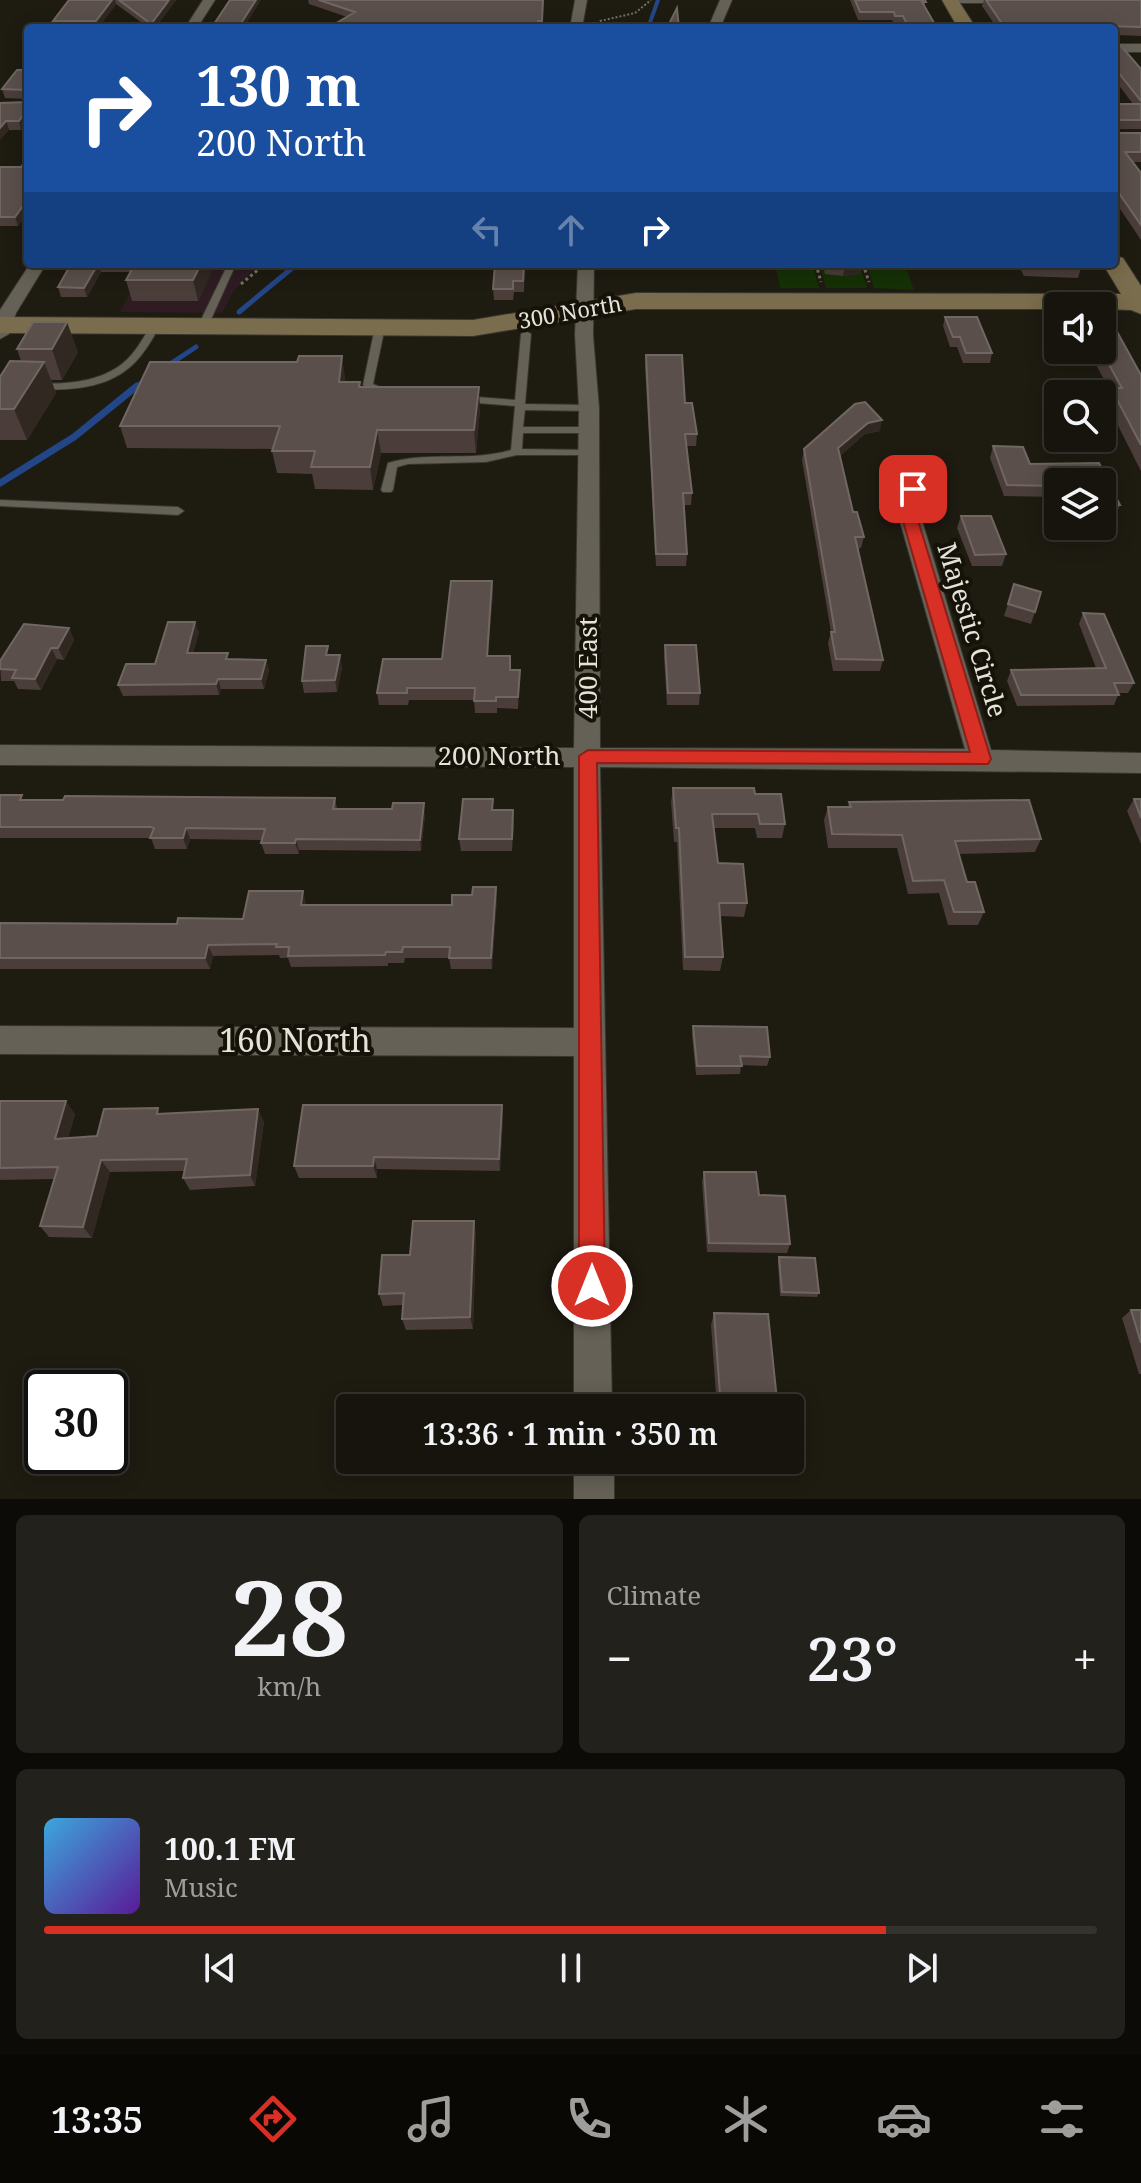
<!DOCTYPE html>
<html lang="en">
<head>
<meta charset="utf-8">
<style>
  body { margin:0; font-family:"Noto Serif",serif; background:#23211b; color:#f1f3f6; height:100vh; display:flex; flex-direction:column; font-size:30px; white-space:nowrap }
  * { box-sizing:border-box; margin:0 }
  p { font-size:26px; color:#9e9e9d }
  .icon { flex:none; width:44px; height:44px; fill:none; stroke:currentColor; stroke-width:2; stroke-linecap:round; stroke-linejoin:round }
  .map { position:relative; height:1499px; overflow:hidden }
  .details { display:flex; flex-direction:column; gap:16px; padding:16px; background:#0c0b07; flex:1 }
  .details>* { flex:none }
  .guide { position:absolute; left:24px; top:24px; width:1094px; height:244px; border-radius:8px; box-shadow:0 4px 20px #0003,0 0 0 2px #35332e; background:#1a4fa0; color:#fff; overflow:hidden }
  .tools { position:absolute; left:1044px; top:292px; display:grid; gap:16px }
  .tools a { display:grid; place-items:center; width:72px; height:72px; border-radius:8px; background:#16140d; box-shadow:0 4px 20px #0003,0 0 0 2px #35332e; font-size:40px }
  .speed { position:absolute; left:24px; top:1370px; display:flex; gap:16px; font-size:40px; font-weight:700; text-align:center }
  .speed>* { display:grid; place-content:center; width:104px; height:104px; border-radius:50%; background:#16140d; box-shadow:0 4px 20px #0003,0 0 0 2px #35332e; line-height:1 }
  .speed .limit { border:4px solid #111; border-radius:12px; background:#fff; color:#111 }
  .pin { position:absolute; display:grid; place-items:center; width:68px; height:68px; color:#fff; margin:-34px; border-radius:16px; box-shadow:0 4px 12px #0006 }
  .me { position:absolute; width:88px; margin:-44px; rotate:0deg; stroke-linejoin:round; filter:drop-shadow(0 0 6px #0008) }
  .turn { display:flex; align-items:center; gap:28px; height:168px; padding:0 40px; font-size:36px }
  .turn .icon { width:104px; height:104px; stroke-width:2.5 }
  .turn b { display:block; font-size:56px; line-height:68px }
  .lanes { display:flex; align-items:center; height:76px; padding:0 40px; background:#0003; justify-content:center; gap:40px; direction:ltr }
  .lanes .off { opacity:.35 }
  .big { font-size:60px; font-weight:600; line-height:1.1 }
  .details .widget { flex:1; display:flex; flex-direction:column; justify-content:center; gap:12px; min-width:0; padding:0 28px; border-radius:12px; background:#23211b }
  .details .dial { align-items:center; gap:0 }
  .dial b { font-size:104px; line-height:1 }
  .song { display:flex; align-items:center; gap:24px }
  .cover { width:96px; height:96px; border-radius:12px; background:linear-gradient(135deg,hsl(200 70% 55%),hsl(270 70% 35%)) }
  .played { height:8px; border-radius:4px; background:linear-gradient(90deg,#d93025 80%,#35332e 80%) }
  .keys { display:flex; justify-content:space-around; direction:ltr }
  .heat { display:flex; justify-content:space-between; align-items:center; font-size:44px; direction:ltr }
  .details .tiles { flex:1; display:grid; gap:16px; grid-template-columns:1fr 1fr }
  .widget:last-child { grid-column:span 2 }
  .trip { position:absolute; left:336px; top:1394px; width:468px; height:80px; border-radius:8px; background:#16140d; box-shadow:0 4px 20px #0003,0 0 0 2px #35332e; font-weight:600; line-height:80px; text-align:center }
  .dock { display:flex; height:128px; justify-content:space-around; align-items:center; background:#090805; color:#9e9e9d }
  .dock .icon { width:56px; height:56px }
  .dock .on { color:#d93025 }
  .dock b { font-size:36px; color:#f1f3f6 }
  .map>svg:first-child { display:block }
</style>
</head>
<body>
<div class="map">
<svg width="1141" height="1499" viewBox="0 0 1141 1499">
  <rect width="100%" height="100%" fill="#1e1b11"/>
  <!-- commercial -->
  <path fill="#2e1c22" d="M145,264H259L234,291L222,313L120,312Z"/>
  <!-- green -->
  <path fill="#163106" d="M810,264L813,265L819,288H780L776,268Z
    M823,264L826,274L861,269L867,288H826L820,265Z
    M869,264L906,268L914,290L874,288L867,266Z"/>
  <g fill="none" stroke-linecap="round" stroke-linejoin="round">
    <!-- stream-far2 -->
    <path stroke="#234688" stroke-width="4" d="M648,28L658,0"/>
    <!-- stream-far1 -->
    <path stroke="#234688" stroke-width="5" d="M239,312L297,264
      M167,366L196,347
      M135,388L145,380"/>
    <!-- stream -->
    <path stroke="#234688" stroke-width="7" d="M0,483L74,437L137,386"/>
    <!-- lane casing -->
    <g stroke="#383631" stroke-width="2">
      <path id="lane" d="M228,264H236L208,326L200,328L198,326Z
        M155,323L160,326C151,341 143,356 130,367C95,397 42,389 0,388V382C40,383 88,390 122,364C135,354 143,338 152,324Z
        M380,324L385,327L373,384L391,392V396L387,397L363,385L375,327Z
        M526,331L531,334L525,404L589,405L594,408L589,411L525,410L523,427H589L594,430L589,433H523L522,449L589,450L594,453L593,455H517L486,462L408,464L397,467L393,490L391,492H383L381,490L388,463C429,451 471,462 511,450L515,406L463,402L458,399L463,396L515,400L521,334Z
        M0,500L178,507L184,511L178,515L0,506Z"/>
    </g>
    <!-- street casing -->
    <g stroke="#383631" stroke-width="2">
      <path id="street" d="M203,0H215L197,28H185Z
        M575,0H587L582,28H570Z
        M720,0H732L720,28H708Z
        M944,0H1025L1019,3H950Z
        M1114,44H1141V52H1114Z
        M30,264H46L16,313L9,334L0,339V310Z
        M578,264H594L593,335L599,408L600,748L965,749L895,504L910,474L920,468L930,474L917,504L991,750L1141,753V773L600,767L612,1408H574V1056L0,1054V1026L574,1028V767L0,765V745L574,748L579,408L575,335Z
        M574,1460H614V1499H574Z"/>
    </g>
    <!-- secondary casing -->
    <g stroke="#383631" stroke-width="2">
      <path id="secondary" d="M942,0H958L976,28H958Z
        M1114,256L1123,258L1141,286V314L1131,310L1102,309V306H1058V309H636L473,336L0,333V317L473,320L636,293L1121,294L1103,264H1114Z"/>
    </g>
    <!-- path-far1 -->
    <path stroke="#747169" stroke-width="2" stroke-dasharray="2 2" stroke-linecap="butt" d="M596,28L600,21L635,13L651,0"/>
    <!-- path -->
    <path stroke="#747169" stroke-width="3" stroke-dasharray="3 3" stroke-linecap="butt" d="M816,264L821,282
      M863,264L869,282
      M879,264L908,266
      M773,266L796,264
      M241,284L265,264"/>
    <!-- lane -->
    <use href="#lane" fill="#656156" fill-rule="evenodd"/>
    <!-- street -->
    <use href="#street" fill="#656156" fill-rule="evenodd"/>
    <!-- secondary -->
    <use href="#secondary" fill="#7a6d4d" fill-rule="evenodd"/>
  </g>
  <!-- wall -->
  <path fill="#4a3d3a" d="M69,0H176L155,28H149L116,4L98,28H55L53,21Z
    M308,0H543L542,28H328L347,17L309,4Z
    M850,0H925V7L937,28H903L902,24H894L892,20H858Z
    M984,0H1141V36L1114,35V28H997L982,6Z
    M1114,40L1115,45L1141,69V129H1116L1117,133H1141V162H1132L1141,173V240L1114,200V104H1133L1114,79Z
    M28,70V121L21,130H9L0,103L27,102V99L5,98L2,89Z
    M28,158V212L18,226H0V167H21Z
    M71,264H210L212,270L198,301H132L126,280L130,272H101L87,297H61L58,287Z
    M495,264H525L524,292H514L513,300H494L493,289Z
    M823,264H862L860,274L843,276L825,274Z
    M1018,264H1079L1081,268L1078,278L1024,276Z
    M1057,310H1058V333L1053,324Z
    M945,317L992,353L990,363H963L957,347H950L943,326Z
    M33,322L78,352L62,380H51L56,393L27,440H0V377L21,361L17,349Z
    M1067,350H1102L1141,375V471L1106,402L1110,391L1090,353H1069Z
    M646,355L685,403L697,434L696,446H686L692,493L691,505H684L687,554L686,566H656L645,366Z
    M342,356L345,382L361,387L480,409L476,453H381L373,490L315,489L312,474L277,473L272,451L273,449L127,448L120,426L297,362Z
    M865,402L880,431L865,434L840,456L853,512L864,537L861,548L858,549L883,660L880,671H833L828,643L831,632L802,460L804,449Z
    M993,446L1030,464L1099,463L1120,505L1115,517H1102V482H1058V497L1004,496L990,458Z
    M961,516L1006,554L1002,566H972L957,528Z
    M492,581L493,592L488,656L511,670H520L518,709L497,708V713H475L474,700H409L408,705H379L377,693L442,659Z
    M1014,585L1035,612L1031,624L1004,616Z
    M1083,613L1134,683L1128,693H1119L1114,705L1017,706L1007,681L1011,670L1096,668L1079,624Z
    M69,628L74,640L64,660L57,659L41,690L18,689L14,681H1L0,661Z
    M199,632L193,653L230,659L266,660L269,670L264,689H221L219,695L123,696L118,685L155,664Z
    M665,645L700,693L699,705H667L664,657Z
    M330,655L342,667L337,692L304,693L302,681Z
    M673,788L755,794L785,824L782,838H757L755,828H713L718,863L747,903L744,917L720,916L723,957L720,971L683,970L677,842H674L671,802Z
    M0,795L25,800L335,798L337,809L425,815L421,851L299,850V854H265L261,843L262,840L190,839L187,849H155L151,838H0Z
    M1134,799H1141V844L1127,811Z
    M849,802L1041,839L1035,852L959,854L967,882L984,912L978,925H948L939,893L908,894L897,848H828L824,820L828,807H848Z
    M493,810L514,821L512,851H461L459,839Z
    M496,887L497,898L492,969H451L449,958H405L404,963H388V966L291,967L288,958H280L279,955L213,956L210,969H0V922L177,924L243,919L306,903V905H452L472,895Z
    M693,1026L770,1057L767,1066L741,1065L740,1074L696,1075L692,1035Z
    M0,1101L75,1114L68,1138L97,1136L161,1113L264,1121L255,1186L190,1190L183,1178L184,1171L110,1172L92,1238L49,1237L40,1226L54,1179L0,1180Z
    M502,1105L503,1117L500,1171L377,1169V1178H299L294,1166Z
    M704,1172L759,1195L790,1244L787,1253L707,1252L702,1182Z
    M474,1221L476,1234L473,1329L406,1330L402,1319L403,1305L383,1306L379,1294L410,1255Z
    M779,1257L819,1293L817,1297L780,1296L778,1262Z
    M1131,1310H1141V1374H1139L1122,1318Z
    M714,1313L768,1314L777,1400H801L805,1441L800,1451H790V1408H717L711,1325Z"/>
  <!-- shaded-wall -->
  <path fill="#312822" d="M112,0H115L116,4L98,28L96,21Z
    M169,0H176L155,28H152L151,24Z
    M256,0H261L244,28H238Z
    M28,108V121L21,130L19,121Z
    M6,121L9,130L0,140V128Z
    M28,199V212L18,226L15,217Z
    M98,264L101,272L87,297L84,288Z
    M201,264H210L212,270L198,301L193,280Z
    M845,264H862L860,274L843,276Z
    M67,322L78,352L62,380L52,349Z
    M342,356L345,378L343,404L339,382Z
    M44,362L56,393L27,440L14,409Z
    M479,387L480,409L476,453L474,430Z
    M882,420L880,431L865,434L836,460L838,448L868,423Z
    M377,430L381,453L373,490L370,467Z
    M492,581L493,592L487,667V656Z
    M195,622L199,632L190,663L187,653Z
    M69,628L74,640L64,660L58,648Z
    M51,648L57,659L41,690L35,679Z
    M340,655L342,667L337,692L335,680Z
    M266,660L269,670L264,689L261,679Z
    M218,679L221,689L219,695L216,684Z
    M424,803L425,815L421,851L420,840Z
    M513,810L514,821L512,851V839Z
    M186,828L190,839L187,849L183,838Z
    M296,839L299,850V854L295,843Z
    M496,887L497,898L492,969L491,958Z
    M303,891L306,903L304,917L301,905Z
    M208,945L213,956L210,969L205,958Z
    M66,1101L75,1114L64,1151L55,1139Z
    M502,1105L503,1117L500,1171L499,1159Z
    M258,1109L264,1121L255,1186L250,1175Z
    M374,1157L377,1169V1178L373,1166Z
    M101,1160L110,1172L92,1238L83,1227Z
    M474,1221L476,1234L473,1329L470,1317Z"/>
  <!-- building -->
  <path fill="#5a4f4b" stroke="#706662" stroke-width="2" d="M69,0H112L96,21H53Z
    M119,0H169L151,24Z
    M230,0H256L238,28L212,27Z
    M319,0H543L542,21H538V28H328L355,12Z
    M855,0H925L926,2H922L937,28H909L903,16H895L894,12H860Z
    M986,0H1141V27L1106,26L1107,28H1005Z
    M677,8L679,28H667Z
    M1114,40L1115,45L1121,46L1141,69V101L1114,67Z
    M17,70H28V108L19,121H6L0,128V103L27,102V90L2,89Z
    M1114,104H1141V120H1117L1114,122L1117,133H1141V152H1125L1141,173V225L1114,186Z
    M28,158V199L15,217H0V167H21Z
    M71,264H98L84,288L58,287Z
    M135,264H201L193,280H126Z
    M495,264H524L523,281H513V289H493Z
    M1026,264H1079L1081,268L1027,266Z
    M1102,308H1104L1141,375V445L1111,388H1122L1101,350Z
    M945,317H977L992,353H966L960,337H953Z
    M33,322H67L52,349H17Z
    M646,355H682L685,403H692L697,434H685L692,493H683L687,554H656Z
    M299,356H342L339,382H360L359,387H479L474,430H377L370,467H311L315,451H272L280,426H120L150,362H297Z
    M10,361L44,362L14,409H0V377Z
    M865,402L882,420L868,423L838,448L853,512H857L864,537H855L883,660L836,659L831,632H835L804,449L855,404Z
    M993,446L1023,447L1030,464L1099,463L1120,505H1102V482H1058V486L1007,485Z
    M961,516H991L1006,554L975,555Z
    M451,581H492L487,656H510V670H520L518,697H496V701H474L475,688H407V693H377L383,659H442Z
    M1014,584L1041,592L1035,612L1008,604Z
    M1083,613L1104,614L1134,683H1114L1119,695H1021L1011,670L1106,668Z
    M168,622H195L187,653H228L226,659L266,660L261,679H218L216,684L118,685L126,664H155Z
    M24,624L69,628L58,648H51L35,679L12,678L16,670L0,669V661Z
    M665,645H696L700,693H668Z
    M306,646H328L326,655H340L335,680L302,681Z
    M673,788H754L755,794H781L785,824H760L758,814H712L718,863L743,864L747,903H719L723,957H685L679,828H676Z
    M0,795H22L20,800H63L65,796L335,798L333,809H392L393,803H424L420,840L296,839L295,843H261L265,829L186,828L183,838H150L154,828L151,827H0Z
    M463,799H493L492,810H513L512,839H459Z
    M1134,799H1141V818Z
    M1029,800L1041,839L955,841L967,882H975L984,912H954L944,880L913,881L902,835L832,834L828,807H851L849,802Z
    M473,887H496L491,958H449L450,947H403L402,952H386L385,955L288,956L289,947H276L277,944L208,945L205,958H0V923L177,924L178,918L243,919L249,891H303L301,905H452V895H472Z
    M693,1026L767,1027L770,1057L740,1056L742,1066H697Z
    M0,1101H66L55,1139L97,1136L104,1109L158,1108L157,1114L258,1109L250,1175L183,1178L187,1159L101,1160L83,1227L40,1226L58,1167L0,1168Z
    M303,1105H502L499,1159L374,1157L373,1166H294Z
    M704,1172H756L759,1195L785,1196L790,1244L709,1243Z
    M413,1221H474L470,1317L402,1319L404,1293L379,1294L382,1255H410Z
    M779,1257L815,1258L819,1293L782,1292Z
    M1131,1310H1141V1343Z
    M714,1313L768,1314L777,1400H801L805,1441H790V1408H721Z"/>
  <!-- route -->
  <path fill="#d93025" stroke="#8d1f18" stroke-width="2" d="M913,484L920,489L913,504L991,759L988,764L597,763L605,1286L601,1295L592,1299L583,1295L579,1286V756L588,750L970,752L898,504L907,486Z"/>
  <g text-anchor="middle" stroke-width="8" stroke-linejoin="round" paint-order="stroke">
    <!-- far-street labels -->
    <g font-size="22" fill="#e4e2db" stroke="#151208">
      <text transform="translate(570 312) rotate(-10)" y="8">300 North</text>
    </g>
    <!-- street labels -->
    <g font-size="26" fill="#e4e2db" stroke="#151208">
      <text transform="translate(972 630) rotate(73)" y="9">Majestic Circle</text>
      <text transform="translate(588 668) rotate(-90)" y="9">400 East</text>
      <text x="499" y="765">200 North</text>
    </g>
    <!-- near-street labels -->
    <g font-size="32" fill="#e4e2db" stroke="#151208">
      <text x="295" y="1052">160 North</text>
    </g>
  </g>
</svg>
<div class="tools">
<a><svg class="icon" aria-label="sound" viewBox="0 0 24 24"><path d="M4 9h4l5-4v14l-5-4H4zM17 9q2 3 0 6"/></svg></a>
<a><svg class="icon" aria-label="search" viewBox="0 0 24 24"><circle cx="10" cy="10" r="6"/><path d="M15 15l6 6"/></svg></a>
<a><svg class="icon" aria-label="layers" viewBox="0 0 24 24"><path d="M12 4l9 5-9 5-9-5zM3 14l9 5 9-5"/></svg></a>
</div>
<div class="speed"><div class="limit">30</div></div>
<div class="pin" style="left:913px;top:489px;background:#d93025"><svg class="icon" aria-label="arrive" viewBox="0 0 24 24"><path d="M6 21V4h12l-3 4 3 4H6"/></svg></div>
<svg class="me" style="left:592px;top:1286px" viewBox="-20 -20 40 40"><circle r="17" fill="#d93025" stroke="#fff" stroke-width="3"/><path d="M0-11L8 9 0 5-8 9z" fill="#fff"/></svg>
<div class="trip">13:36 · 1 min · 350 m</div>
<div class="guide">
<div class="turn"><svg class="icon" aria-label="right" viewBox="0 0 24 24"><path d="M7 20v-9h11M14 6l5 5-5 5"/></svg><div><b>130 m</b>200 North</div></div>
<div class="lanes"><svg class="icon off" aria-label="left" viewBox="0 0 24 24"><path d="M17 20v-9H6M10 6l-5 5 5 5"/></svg><svg class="icon off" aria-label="ahead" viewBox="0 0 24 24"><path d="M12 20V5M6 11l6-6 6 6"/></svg><svg class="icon" aria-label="right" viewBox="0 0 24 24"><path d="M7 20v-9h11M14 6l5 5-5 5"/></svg></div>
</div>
</div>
<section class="details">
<div class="tiles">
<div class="widget dial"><b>28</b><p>km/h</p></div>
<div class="widget"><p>Climate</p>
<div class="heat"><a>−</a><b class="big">23°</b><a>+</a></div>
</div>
<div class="widget">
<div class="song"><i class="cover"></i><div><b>100.1 FM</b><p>Music</p></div></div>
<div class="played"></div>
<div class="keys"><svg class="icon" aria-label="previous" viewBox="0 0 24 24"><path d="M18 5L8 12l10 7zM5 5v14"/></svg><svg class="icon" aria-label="pause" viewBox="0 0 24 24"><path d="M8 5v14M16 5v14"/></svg><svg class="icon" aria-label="next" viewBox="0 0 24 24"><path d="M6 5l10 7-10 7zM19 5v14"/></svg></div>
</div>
</div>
</section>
<nav class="dock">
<b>13:35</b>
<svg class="icon on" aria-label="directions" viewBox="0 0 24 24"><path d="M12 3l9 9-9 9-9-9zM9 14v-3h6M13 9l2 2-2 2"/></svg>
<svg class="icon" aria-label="music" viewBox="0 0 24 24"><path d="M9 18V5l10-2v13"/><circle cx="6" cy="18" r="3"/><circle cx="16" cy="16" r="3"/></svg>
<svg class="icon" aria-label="phone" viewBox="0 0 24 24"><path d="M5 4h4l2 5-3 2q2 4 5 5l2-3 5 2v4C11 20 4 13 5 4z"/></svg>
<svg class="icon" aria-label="climate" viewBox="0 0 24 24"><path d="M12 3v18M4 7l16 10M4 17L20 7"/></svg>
<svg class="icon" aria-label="car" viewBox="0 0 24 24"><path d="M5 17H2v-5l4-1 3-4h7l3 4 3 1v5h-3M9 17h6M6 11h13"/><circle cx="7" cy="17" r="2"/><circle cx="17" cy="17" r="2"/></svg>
<svg class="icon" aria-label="filters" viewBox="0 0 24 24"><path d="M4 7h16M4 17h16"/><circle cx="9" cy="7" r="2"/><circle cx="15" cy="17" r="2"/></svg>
</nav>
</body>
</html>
